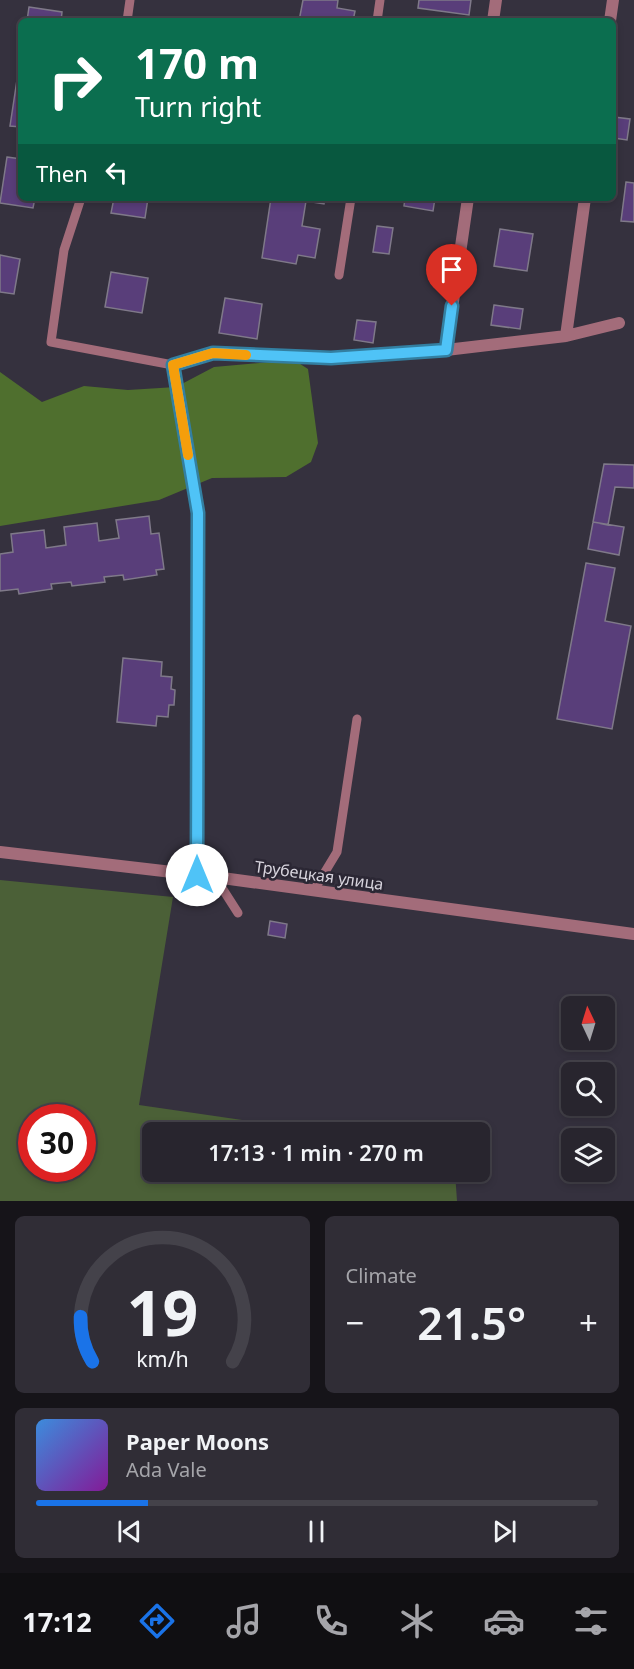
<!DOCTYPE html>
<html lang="en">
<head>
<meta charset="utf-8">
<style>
  body { margin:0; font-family:"Noto Sans",sans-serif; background:#302d36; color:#f1f3f6; height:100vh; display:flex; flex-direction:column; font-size:22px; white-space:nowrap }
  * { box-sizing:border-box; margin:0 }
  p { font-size:20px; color:#a5a5aa }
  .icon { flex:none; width:33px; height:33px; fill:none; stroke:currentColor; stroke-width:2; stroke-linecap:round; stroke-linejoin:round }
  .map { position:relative; height:1201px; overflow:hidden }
  .details { display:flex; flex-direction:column; gap:15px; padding:15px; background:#161419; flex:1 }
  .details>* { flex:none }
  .banner { position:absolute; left:18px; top:18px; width:598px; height:183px; border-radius:9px; box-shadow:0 3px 9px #0003,0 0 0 2px #44424a; background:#0b6e4f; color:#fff; overflow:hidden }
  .needle { width:39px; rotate:356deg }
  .tools { position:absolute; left:561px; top:996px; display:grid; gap:12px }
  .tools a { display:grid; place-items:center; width:54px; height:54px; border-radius:9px; background:#28252e; box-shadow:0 3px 9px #0003,0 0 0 2px #44424a; font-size:30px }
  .speed { position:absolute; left:18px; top:1104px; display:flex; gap:12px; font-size:30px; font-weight:700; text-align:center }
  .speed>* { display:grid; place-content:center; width:78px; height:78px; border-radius:50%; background:#28252e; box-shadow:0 3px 9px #0003,0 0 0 2px #44424a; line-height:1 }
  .speed .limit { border:9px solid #d22; background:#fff; color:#111 }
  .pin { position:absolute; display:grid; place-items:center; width:51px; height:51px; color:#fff; margin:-62px -26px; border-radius:50% 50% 50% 0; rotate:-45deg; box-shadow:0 0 6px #0007 }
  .pin .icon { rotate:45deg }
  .me { position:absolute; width:66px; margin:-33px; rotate:0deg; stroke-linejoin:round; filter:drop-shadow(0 0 4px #0008) }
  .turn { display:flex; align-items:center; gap:21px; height:126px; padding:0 18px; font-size:27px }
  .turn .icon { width:78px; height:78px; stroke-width:2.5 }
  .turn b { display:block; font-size:42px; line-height:51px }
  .then { display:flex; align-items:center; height:57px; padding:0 18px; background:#0003; gap:12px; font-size:22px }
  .big { font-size:45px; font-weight:600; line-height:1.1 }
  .details .tile { flex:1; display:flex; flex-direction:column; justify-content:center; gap:9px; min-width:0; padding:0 21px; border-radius:9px; background:#302d36 }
  .details .dial { align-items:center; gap:0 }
  .dial svg { height:156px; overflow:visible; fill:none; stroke:#44424a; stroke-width:7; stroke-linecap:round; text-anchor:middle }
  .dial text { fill:#f1f3f6; stroke:none }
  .song { display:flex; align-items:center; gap:18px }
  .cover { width:72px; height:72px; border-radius:9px; background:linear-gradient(135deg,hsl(210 70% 55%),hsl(290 70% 35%)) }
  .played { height:6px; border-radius:3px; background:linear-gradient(90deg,#1a73e8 20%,#44424a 20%) }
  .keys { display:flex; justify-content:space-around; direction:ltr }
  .heat { display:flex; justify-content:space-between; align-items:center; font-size:33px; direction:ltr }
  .details .tiles { flex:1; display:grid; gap:15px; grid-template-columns:1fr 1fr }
  .tile:last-child { grid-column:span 2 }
  .trip { position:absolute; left:142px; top:1122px; width:348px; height:60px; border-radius:9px; background:#28252e; box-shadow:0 3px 9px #0003,0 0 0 2px #44424a; font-weight:600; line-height:60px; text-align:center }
  .tabs { display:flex; height:96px; justify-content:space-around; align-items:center; background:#100f12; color:#a5a5aa }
  .tabs .icon { width:42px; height:42px }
  .tabs .active { color:#1a73e8 }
  .tabs b { font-size:27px; color:#f1f3f6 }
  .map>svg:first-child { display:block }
</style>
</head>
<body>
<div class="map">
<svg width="634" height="1201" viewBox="0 0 634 1201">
  <rect width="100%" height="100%" fill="#35313e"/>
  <!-- green -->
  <path fill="#4b6037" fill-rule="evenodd" d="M0,880L173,897L139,1105L325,1132H153V1172H455L457,1201H0ZM32,1118H82V1168H32Z"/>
  <!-- forest -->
  <path fill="#4f6f2e" d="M294,360L308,369L318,443L311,462L286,477L212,478L159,500L0,526V372L42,402L84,386L128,390L176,387L214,367Z"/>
  <!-- building -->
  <path fill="#593e7a" stroke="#7f7989" stroke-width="1.5" d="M303,0H338L337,8L355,11L353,21H299Z
    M419,0H471L469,15L418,8Z
    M29,7L62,12L61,21H27Z
    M17,80L21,81V127L10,126Z
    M614,117L630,119L627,140L614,138Z
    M7,157L21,159V198H35L33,208L0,203Z
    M626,182L634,183V222L621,221Z
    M114,198H148L145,218L111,213Z
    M271,198H325L324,204L306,201L302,226L320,229L315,258L298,255L296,264L262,258Z
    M405,198H435L433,211L404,206Z
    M377,226L393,228L389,254L373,252Z
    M500,229L533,234L527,271L494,266Z
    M0,255L20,259L14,294L0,292Z
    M111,272L148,278L142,313L105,307Z
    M225,298L262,304L257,339L219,333Z
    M494,305L523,309L520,329L491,325Z
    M357,320L376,322L373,343L354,340Z
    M604,464L634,465V488L615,487L608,525L593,522Z
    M149,516L151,534L159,533L164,569L156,570L157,575L124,580L123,575L104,577L105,582L72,586L71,582L51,584L52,589L19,594L18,589L0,591V554L13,552L11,534L44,530L46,548L66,545L64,527L97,523L99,541L119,538L116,520Z
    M593,522L624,527L619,555L588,549Z
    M586,563L615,568L605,621L631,626L612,729L557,719Z
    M123,658L162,662L161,676L172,677L171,689L175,690L174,705H169L168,717L157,716L156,726L117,722Z
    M270,921L287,924L285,938L268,935Z"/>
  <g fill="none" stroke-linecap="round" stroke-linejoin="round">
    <!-- service -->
    <path stroke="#a36c7a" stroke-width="9" d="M127,21L130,0
      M377,21L380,0
      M81,198L64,250L51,342L173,365
      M339,275L351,198
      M215,877L238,913
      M314,890L337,852L357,719"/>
    <!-- minor -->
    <path stroke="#a36c7a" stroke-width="12" d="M493,21L496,0
      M610,21L613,0
      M566,336L585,198
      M446,350L468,198
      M0,852L215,877L634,934
      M197,875L198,513L173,365L213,353L331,358L446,350L566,336L619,323"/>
  </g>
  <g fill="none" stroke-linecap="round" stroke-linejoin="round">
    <!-- route casing -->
    <g stroke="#337fa1" stroke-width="15">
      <path id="route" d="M197,875L198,513L173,365L213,353L331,358L446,350L452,306"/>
    </g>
    <!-- route -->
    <use href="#route" stroke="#4fc3f7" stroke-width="10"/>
    <!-- slow -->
    <path stroke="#f59e0b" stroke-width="10" d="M188,455L173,365L213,353L246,355"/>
  </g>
  <g text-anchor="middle" stroke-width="5" stroke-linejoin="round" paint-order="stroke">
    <!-- street labels -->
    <g font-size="16" fill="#d8d5de" stroke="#2b2734">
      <text transform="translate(319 875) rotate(8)" y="6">Трубецкая улица</text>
    </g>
  </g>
</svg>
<div class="tools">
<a><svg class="needle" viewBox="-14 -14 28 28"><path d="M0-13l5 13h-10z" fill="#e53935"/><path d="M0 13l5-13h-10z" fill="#a5a5aa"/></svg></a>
<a><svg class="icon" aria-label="search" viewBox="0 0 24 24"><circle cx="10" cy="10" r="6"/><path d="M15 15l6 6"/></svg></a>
<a><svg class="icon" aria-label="layers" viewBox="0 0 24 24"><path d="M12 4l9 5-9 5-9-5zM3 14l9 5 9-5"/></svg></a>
</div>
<div class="speed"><div class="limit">30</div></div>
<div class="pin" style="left:452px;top:306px;background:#d93025"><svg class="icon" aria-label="arrive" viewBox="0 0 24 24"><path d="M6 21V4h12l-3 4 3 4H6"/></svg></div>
<svg class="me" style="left:197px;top:875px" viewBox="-20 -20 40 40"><circle r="19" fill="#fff"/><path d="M0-13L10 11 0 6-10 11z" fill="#4fc3f7"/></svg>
<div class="trip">17:13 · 1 min · 270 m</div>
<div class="banner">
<div class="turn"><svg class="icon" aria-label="right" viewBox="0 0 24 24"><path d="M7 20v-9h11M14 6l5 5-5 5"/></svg><div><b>170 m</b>Turn right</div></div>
<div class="then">Then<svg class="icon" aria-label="left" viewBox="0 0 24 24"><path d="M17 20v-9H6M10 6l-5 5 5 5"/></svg></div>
</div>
</div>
<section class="details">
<div class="tiles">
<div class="tile dial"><svg viewBox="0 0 100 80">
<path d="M14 69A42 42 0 1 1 86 69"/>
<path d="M14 69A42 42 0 0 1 8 46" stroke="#1a73e8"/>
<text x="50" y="56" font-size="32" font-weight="700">19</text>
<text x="50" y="72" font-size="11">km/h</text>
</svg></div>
<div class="tile"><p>Climate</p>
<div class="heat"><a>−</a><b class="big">21.5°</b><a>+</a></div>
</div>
<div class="tile">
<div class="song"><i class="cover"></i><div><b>Paper Moons</b><p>Ada Vale</p></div></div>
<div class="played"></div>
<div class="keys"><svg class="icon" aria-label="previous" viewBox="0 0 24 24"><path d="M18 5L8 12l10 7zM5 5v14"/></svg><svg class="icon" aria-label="pause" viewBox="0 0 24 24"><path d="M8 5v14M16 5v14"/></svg><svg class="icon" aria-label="next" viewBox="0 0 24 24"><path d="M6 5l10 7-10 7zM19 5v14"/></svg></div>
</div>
</div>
</section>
<nav class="tabs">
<b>17:12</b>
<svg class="icon active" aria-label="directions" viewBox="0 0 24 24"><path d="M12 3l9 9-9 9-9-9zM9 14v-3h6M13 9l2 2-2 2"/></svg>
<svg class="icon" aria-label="music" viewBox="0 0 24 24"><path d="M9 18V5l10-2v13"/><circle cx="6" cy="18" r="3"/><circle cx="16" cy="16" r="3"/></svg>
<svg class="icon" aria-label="phone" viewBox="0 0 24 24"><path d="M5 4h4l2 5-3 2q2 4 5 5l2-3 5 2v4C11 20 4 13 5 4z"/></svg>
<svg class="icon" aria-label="climate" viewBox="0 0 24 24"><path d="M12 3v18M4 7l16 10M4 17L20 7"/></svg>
<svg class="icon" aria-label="car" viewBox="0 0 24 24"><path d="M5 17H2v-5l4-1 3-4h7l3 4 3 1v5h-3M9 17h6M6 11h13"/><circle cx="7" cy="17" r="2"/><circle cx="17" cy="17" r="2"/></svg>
<svg class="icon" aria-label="filters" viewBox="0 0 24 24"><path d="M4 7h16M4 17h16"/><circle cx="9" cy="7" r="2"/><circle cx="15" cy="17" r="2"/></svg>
</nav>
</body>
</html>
